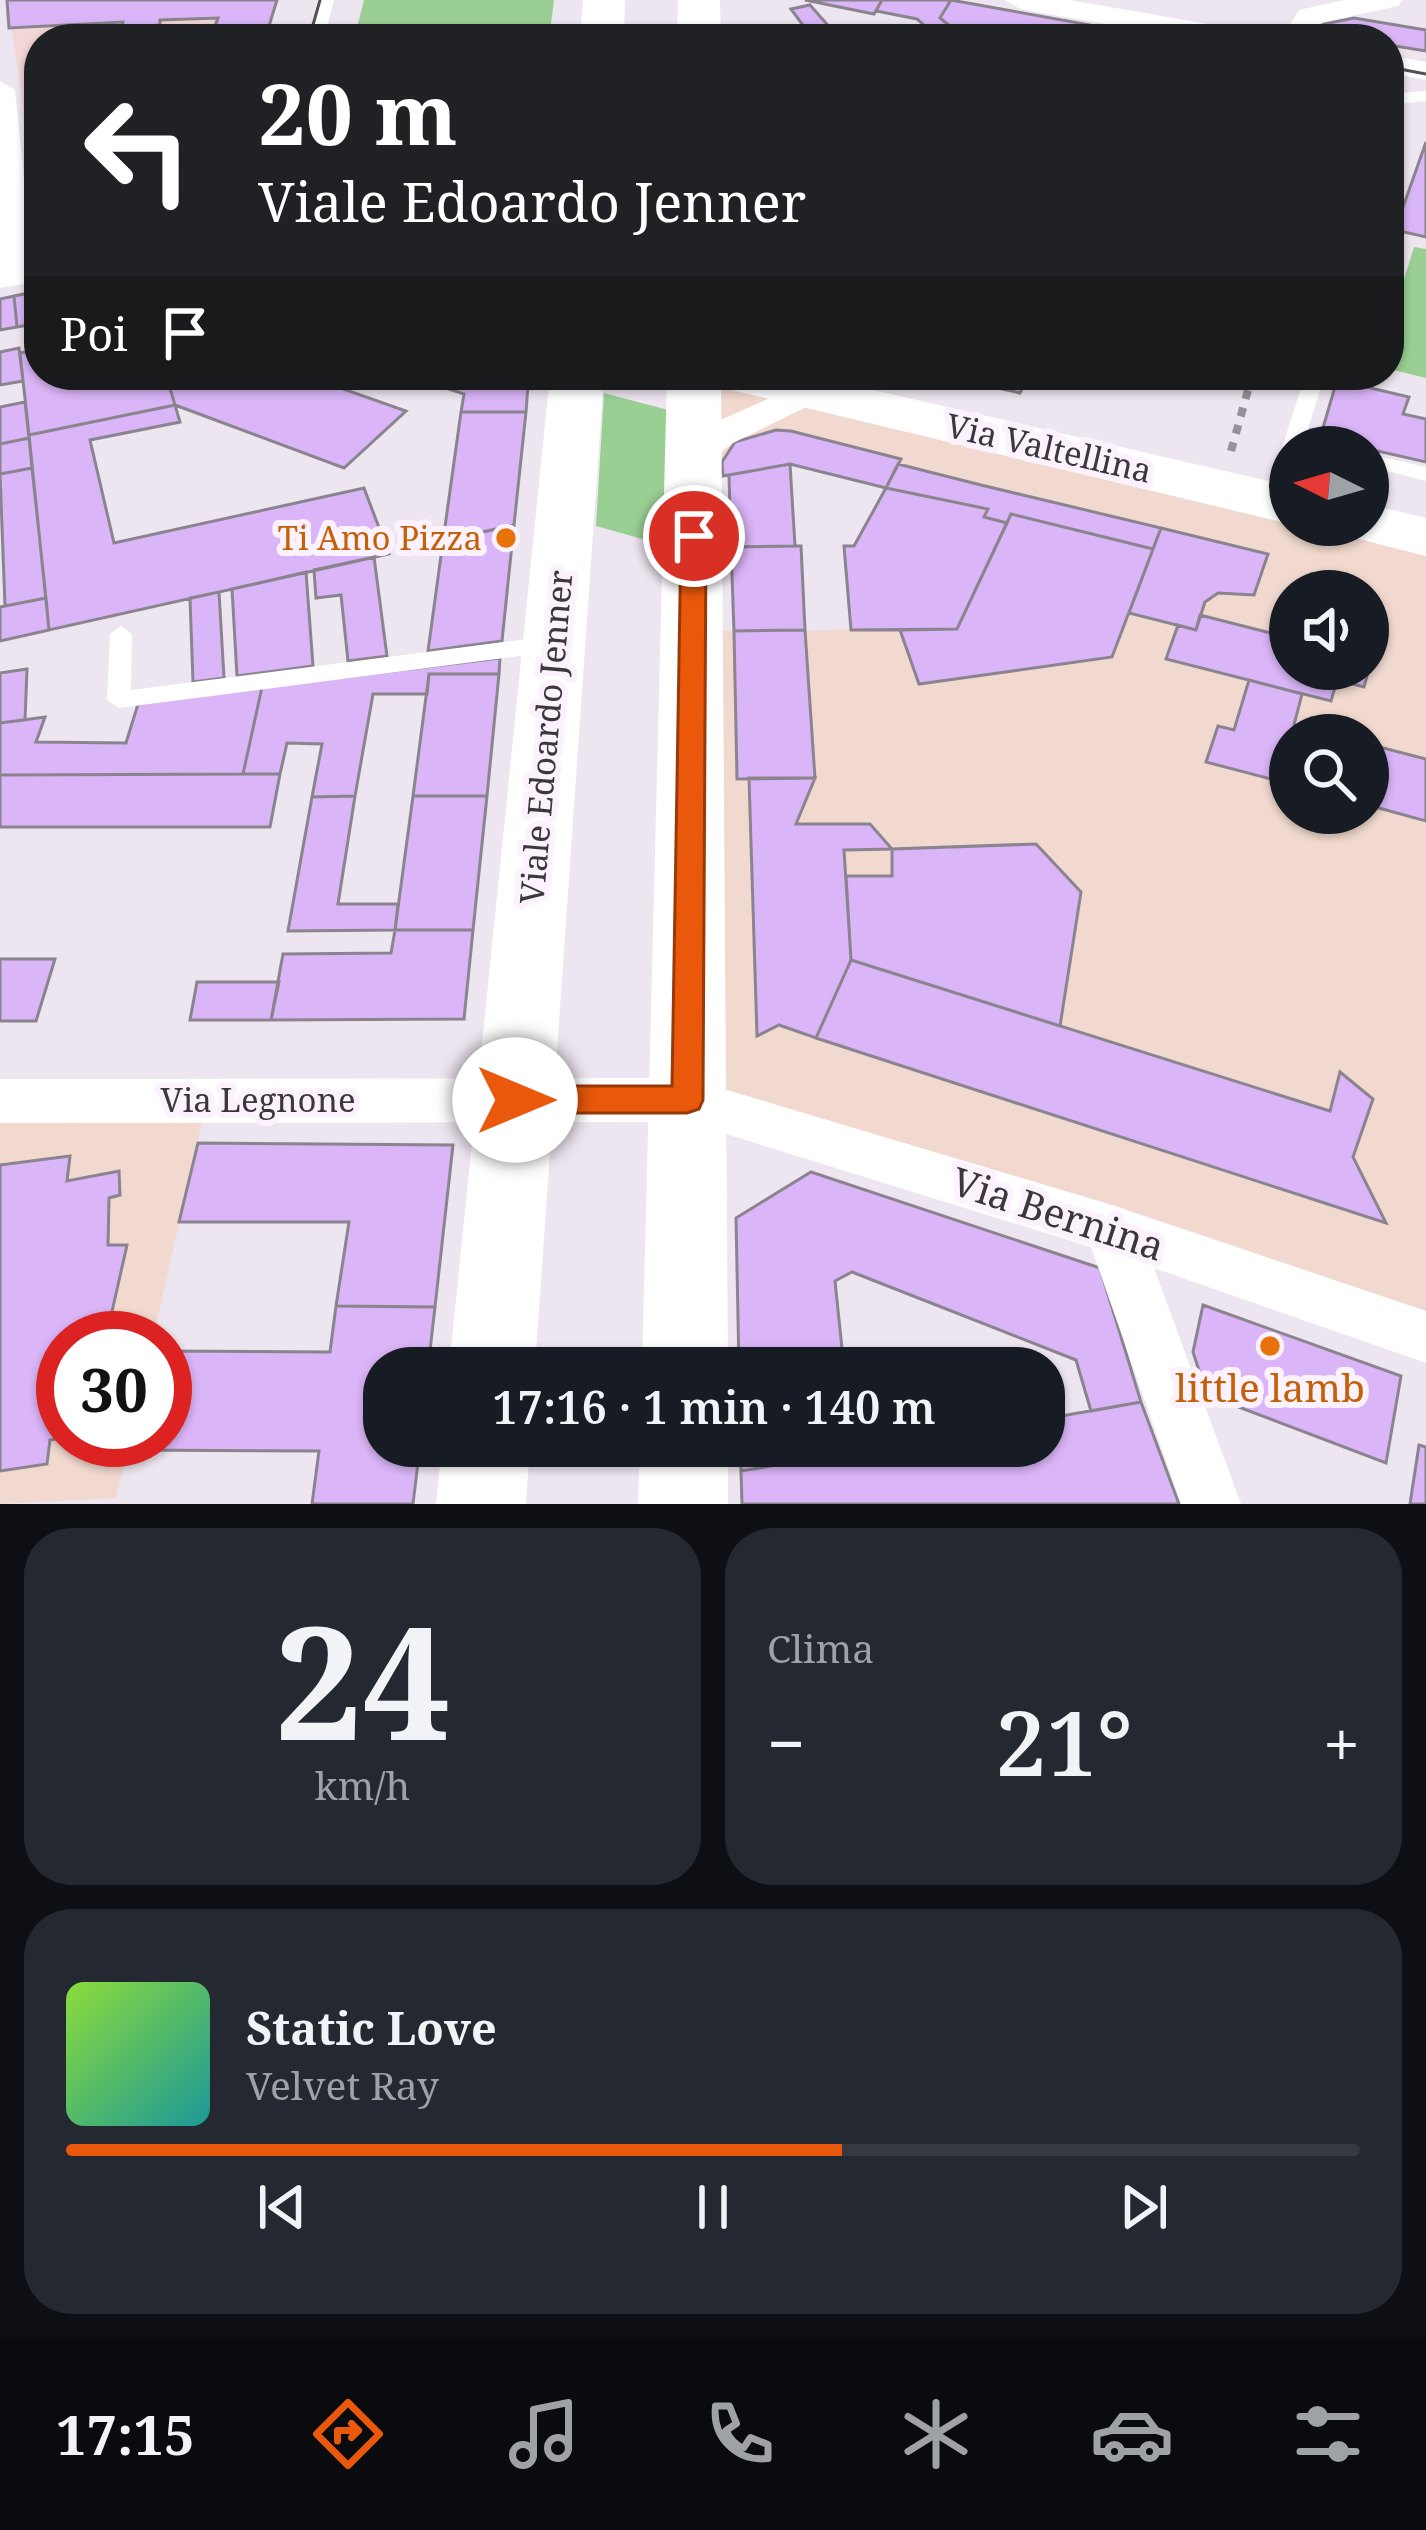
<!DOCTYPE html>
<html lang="it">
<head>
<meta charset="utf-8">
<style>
  body { margin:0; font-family:"Noto Serif",serif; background:#242831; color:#f1f3f6; height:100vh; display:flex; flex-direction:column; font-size:45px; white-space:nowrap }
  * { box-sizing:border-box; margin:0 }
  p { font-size:39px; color:#9ea1a6 }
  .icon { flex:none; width:66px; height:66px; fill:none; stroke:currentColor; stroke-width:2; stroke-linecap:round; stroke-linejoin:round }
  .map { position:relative; height:1504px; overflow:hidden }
  .sheet { display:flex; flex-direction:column; gap:24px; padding:24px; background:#0d0f14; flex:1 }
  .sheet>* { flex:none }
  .guide { position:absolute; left:24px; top:24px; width:1380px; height:366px; border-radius:48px; box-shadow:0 3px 9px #0004; background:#202124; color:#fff; overflow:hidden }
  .needle { width:78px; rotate:275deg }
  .tools { position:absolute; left:1269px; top:426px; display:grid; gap:24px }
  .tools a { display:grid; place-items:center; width:120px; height:120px; border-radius:50%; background:#171b24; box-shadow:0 3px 9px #0004; font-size:60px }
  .speed { position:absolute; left:36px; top:1311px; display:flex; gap:24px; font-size:60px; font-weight:700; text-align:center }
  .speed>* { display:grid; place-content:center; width:156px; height:156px; border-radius:50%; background:#171b24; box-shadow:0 3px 9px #0004; line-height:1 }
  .speed .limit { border:18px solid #d22; background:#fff; color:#111 }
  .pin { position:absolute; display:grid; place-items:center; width:102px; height:102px; color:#fff; margin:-51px; border:6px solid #fff; border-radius:50%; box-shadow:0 3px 12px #0007 }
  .me { position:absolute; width:132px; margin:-66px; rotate:90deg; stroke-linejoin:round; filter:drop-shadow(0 0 9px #0008) }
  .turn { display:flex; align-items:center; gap:42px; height:252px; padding:0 36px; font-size:54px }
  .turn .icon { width:156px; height:156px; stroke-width:2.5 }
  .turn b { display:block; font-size:84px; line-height:102px }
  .then { display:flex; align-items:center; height:114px; padding:0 36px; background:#0003; gap:24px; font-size:45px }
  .big { font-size:90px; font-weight:600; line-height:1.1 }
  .sheet .widget { flex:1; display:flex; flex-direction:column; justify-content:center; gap:18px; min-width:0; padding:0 42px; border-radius:48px; background:#242831 }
  .sheet .dial { align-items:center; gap:0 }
  .dial b { font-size:156px; line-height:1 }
  .song { display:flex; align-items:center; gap:36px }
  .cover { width:144px; height:144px; border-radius:18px; background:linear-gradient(135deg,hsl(90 70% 55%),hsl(180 70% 35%)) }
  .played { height:12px; border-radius:6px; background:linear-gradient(90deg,#ea580c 60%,#363941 60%) }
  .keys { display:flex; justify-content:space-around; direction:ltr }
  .heat { display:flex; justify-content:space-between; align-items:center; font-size:66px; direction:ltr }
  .sheet .tiles { flex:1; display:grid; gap:24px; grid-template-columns:1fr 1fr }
  .widget:last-child { grid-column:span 2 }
  .trip { position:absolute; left:363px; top:1347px; width:702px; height:120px; border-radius:48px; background:#171b24; box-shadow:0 3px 9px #0004; font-weight:600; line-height:120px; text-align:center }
  .menu { display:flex; height:192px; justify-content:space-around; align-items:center; background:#090b0e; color:#9ea1a6 }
  .menu .icon { width:84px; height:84px }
  .menu .on { color:#ea580c }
  .menu b { font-size:54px; color:#f1f3f6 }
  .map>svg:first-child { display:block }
</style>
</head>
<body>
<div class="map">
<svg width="1426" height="1504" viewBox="0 0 1426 1504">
  <rect width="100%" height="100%" fill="#ede5ef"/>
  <!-- commercial -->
  <path fill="#f1d9cf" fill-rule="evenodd" d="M720,375L1290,507V525H1368L1426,539V1325L703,1092V631L851,630L844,546H855L885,488L790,464L702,477ZM1290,591H1368V669H1290ZM1290,735H1368V813H1290Z
    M0,1109H205L153,1338H63V1440H130L116,1498L0,1504Z"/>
  <!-- education -->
  <path fill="#f2d7d7" d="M7,0H277L265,39H39V247H35L21,91Z"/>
  <!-- green -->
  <path fill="#9acf94" d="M364,0H554L549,39H354Z
    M1414,247L1426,249V378L1389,369V329Z
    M604,393L668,410L664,545L596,526Z"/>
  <!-- building -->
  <path fill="#dab5f7" stroke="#8a848e" stroke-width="3" d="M7,0H277L265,39H210L218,18L160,20V25L122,28L123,22L9,28Z
    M805,0H882L874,14Z
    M882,0H951L940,18L958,33L937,37L917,19L876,11Z
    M951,0L1090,25L1093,39H960L982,34L976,26L951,27L940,18Z
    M810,5L840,39H813L791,9Z
    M1354,18L1426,30V51L1389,45V39L1328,34L1324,24Z
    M730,31L793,32V39H730Z
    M1426,142V237L1395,230Z
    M39,203V247H35L28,205Z
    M39,291V323L17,327L14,296Z
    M14,296L17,327L0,330V299Z
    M19,348L23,381L0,385V352Z
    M39,349V375H166L175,405L29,435L20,353Z
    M166,375H304L406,411L344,468L175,405Z
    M407,375H518L528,385L526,412H461L464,394Z
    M940,375H1029L1020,393Z
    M1337,380L1409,397L1403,414L1426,419V462L1320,438Z
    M25,402L29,438L0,444V407Z
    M175,405L180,422L90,440L114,543L364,488L389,554L49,630L29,435Z
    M461,412H526L514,525L443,541Z
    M776,430L791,431L901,459L886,488L790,464L723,476L722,462L735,442Z
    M29,438L32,468L0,474V444Z
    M790,464L795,546L731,547L729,475Z
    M898,464L981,485L1161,528L1153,549L1011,514L1007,523L984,517L988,509L886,488Z
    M32,468L46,598L5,606L0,474Z
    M886,488L988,509L984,517L1007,523L957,629L851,630L844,546H854Z
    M1011,514L1153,549L1112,657L919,684L900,630L957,629Z
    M514,525L502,641L428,651L443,541Z
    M1161,528L1268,554L1254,595L1218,593L1205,602L1196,630L1129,613Z
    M795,546H801L805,630L734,631L731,547Z
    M374,557L387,656L348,661L341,595L316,598L314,570Z
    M306,572L313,666L237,676L232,589Z
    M219,592L224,678L193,682L190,598Z
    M46,598L49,630L0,641V607Z
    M1200,615L1290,638V669H1368V657L1372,658L1364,687L1337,680L1331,701L1166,659L1178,625L1196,630Z
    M805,630L815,778L737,779L734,631Z
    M500,658L499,674H429L427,694H373L355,796L312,797L322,744L287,743L280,774H243L262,687Z
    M27,669L25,720L0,723V673Z
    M429,674H499L487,796H413Z
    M1249,680L1302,694L1294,725L1333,735H1290V784L1206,762L1218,726L1234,730Z
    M262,687L243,774L0,775V723L45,717L36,742L126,743L138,704Z
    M1368,744L1426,759V821L1368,805Z
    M280,774L270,827H0V775Z
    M749,778H815L796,824H870L892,849L844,850L851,960L816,1038L779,1025L757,1036Z
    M355,796L338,904H398L395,930L288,931L312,797Z
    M413,796H487L473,930H395Z
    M1036,844L1081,892L1060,1026L851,960L846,876H892V849Z
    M395,930H473L464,1019L271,1020L283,954L391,953Z
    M0,959H55L36,1021H0Z
    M851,960L1330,1111L1340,1072L1373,1099L1353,1157L1386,1223L816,1038Z
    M197,982H279L271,1020H190Z
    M198,1143L453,1145L435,1307L336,1306L349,1222H179Z
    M70,1156L67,1181L119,1171L120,1195L109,1198L108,1245H127L106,1338H63V1438L50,1440L47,1464L0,1471V1165Z
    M811,1172L1100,1268L1141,1402L1091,1411L1076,1360L852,1272L835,1281L844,1368H739L736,1218Z
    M1203,1305L1401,1376L1386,1463L1207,1395L1193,1352Z
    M336,1306L435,1307L428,1368H384V1446H420L413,1504H312L319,1451L128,1450L130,1440H165V1351L330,1352Z
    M1141,1402L1179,1504H742L741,1471L892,1446H1044V1419Z
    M1419,1445L1426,1447V1504H1410Z
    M740,1446H849L850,1453L741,1471Z"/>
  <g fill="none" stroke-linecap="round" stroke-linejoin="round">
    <!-- path-far1 -->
    <path stroke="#979098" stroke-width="6" stroke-dasharray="6 6" stroke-linecap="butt" d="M619,379L649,385"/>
    <!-- path -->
    <path stroke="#979098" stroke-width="8" stroke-dasharray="9 9" stroke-linecap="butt" d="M635,382L652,386
      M1231,451L1250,383"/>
    <!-- lane -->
    <path fill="#fff" fill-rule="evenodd" d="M318,0H334L324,39H308Z
      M1426,91V101L1406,103L1389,112V99L1402,93Z
      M1265,375H1285L1273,384L1266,382Z
      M1305,375H1325L1302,447H1290V490L1283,507L1276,509L1265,502Z
      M1368,454L1426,467V481L1368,466Z
      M121,626L132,634L131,690L551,636L562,644L551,652L119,708L107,700L110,634Z"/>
    <!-- street -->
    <path fill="#fff" fill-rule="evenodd" d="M1005,0H1070L1242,30L1257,39H1191L1020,9Z
      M1345,0H1403L1398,6L1320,23L1311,39H1281L1299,10Z
      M1389,55L1426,62V80L1389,73Z
      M0,81L15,90L33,269L28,276L16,279L0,271Z
      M808,381L821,384L827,392L821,400L733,443L709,461H681L676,453L705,427Z
      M687,1078L1112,1205L1426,1311V1363L1154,1268L1241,1504H1181L1091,1247L687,1122L0,1123V1079Z"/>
    <!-- secondary -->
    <path fill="#fff" fill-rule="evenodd" d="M39,251V281L0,288V258Z
      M711,375H808L1290,486V524L719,387Z
      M1368,504L1426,518V556L1347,536L1340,525H1368Z"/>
    <!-- primary -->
    <path fill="#fff" fill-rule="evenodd" d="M583,0H625L624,39H580Z
      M678,0H720L721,39H677Z
      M550,375H604L535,1368H449Z
      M667,375H721L728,1368H642Z
      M442,1446H530L526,1504H436Z
      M640,1446H728V1504H638Z"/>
    <!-- tram -->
    <path stroke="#545055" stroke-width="3" d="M309,39L320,0
      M1389,67L1426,74"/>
  </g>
  <!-- route -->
  <path fill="#ea580c" stroke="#983908" stroke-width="3" d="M694,528L706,536L703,1100L699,1109L687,1113H515L504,1109L500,1100L504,1090L515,1086H672L681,536Z"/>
  <!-- markers -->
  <g fill="#e8710a" stroke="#fbf2fd" stroke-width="4.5">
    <circle cx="506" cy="538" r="12"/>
    <circle cx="1270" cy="1346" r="12"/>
  </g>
  <g text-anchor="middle" stroke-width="12" stroke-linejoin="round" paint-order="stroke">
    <!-- street labels -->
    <g font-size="33" fill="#3b373b" stroke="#fbf2fd">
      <text transform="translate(1049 448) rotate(13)" y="12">Via Valtellina</text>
      <text transform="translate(546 737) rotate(-85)" y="12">Viale Edoardo Jenner</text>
      <text x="258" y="1112">Via Legnone</text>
    </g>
    <!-- food labels -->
    <g font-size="33" fill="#c56008" stroke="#fbf2fd" text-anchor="end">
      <text x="482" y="550">Ti Amo Pizza</text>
    </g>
    <!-- near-street labels -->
    <g font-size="39" fill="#3b373b" stroke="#fbf2fd">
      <text transform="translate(1058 1214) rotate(18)" y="14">Via Bernina</text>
    </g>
    <!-- near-food labels -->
    <g font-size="39" fill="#c56008" stroke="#fbf2fd">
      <text x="1270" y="1402">little lamb</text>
    </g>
  </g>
</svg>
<div class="tools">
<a><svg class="needle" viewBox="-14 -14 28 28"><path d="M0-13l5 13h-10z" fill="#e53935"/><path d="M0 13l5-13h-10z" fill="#9ea1a6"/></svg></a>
<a><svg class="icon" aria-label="sound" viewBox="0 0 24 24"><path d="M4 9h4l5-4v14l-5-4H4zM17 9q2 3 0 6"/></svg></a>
<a><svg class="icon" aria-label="search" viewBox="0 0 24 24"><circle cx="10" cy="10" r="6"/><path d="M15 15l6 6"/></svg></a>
</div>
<div class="speed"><div class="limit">30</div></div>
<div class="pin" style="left:694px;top:536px;background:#d93025"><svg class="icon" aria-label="arrive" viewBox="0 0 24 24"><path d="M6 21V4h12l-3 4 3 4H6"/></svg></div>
<svg class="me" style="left:515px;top:1100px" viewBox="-20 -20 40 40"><circle r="19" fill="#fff"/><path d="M0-13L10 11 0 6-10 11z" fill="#ea580c"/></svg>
<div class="trip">17:16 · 1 min · 140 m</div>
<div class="guide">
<div class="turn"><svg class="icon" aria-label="left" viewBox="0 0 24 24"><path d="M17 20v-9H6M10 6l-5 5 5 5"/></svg><div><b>20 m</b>Viale Edoardo Jenner</div></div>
<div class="then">Poi<svg class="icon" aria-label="arrive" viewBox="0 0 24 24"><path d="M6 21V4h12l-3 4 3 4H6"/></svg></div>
</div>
</div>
<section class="sheet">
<div class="tiles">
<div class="widget dial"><b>24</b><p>km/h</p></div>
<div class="widget"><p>Clima</p>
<div class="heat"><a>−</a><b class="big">21°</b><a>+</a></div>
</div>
<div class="widget">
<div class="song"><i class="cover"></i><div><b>Static Love</b><p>Velvet Ray</p></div></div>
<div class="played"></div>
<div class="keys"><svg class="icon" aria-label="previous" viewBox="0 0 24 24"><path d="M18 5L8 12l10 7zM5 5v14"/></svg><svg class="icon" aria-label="pause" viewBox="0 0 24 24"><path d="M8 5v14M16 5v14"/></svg><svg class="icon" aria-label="next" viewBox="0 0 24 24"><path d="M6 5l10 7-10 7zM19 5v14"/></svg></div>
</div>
</div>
</section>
<nav class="menu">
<b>17:15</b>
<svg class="icon on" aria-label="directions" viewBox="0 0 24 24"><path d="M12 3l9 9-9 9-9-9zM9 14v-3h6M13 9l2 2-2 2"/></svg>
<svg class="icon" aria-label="music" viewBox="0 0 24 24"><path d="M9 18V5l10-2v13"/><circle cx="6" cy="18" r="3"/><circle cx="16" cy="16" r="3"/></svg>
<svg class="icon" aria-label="phone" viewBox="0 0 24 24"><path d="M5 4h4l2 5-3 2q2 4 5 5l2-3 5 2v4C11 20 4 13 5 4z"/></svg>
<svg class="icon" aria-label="climate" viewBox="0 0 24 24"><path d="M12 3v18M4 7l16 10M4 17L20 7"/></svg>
<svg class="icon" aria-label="car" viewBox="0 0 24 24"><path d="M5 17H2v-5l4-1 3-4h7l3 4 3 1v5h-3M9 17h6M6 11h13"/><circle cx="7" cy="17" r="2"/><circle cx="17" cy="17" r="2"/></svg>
<svg class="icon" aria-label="filters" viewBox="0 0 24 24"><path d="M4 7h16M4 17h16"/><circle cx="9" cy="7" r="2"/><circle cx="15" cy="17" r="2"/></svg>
</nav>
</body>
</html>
